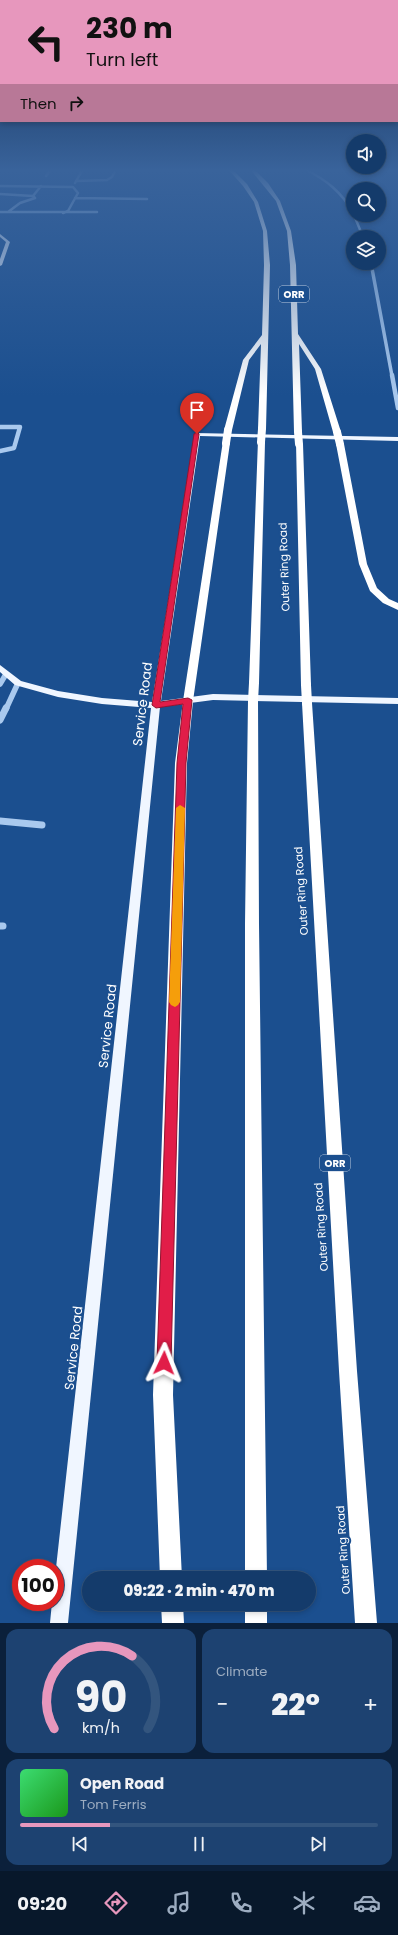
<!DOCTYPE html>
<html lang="en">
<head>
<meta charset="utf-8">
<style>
  body { margin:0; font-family:Poppins,sans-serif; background:#1d4271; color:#f1f3f6; height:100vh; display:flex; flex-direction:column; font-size:15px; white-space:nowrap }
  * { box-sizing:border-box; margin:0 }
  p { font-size:13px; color:#9dadc1 }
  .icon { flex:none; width:22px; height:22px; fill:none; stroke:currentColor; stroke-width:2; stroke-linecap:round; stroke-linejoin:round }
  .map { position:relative; height:1623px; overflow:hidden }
  .panel { display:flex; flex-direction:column; gap:6px; padding:6px; background:#0b203b; flex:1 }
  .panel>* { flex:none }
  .hud { position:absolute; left:0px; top:0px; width:398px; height:122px; box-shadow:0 2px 6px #0003,0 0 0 1px #33557e; background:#e797bd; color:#111; overflow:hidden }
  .controls { position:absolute; left:346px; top:134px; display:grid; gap:8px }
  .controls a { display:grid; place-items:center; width:40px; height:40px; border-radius:50%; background:#143b6b; box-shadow:0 2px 6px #0003,0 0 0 1px #33557e; font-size:20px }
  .speed { position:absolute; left:12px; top:1559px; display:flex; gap:8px; font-size:20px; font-weight:700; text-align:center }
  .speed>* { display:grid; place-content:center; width:52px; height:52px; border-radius:50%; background:#143b6b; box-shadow:0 2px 6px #0003,0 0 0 1px #33557e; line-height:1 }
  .speed .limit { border:6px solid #d22; background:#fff; color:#111 }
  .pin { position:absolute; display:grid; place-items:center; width:34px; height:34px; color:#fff; margin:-41px -17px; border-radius:50% 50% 50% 0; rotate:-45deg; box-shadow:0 0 4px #0007 }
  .pin .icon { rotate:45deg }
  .me { position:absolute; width:44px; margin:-22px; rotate:2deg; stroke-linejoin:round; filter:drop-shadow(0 0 3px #0008) }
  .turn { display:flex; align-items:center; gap:14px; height:84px; padding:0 20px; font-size:18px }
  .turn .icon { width:52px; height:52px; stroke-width:2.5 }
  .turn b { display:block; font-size:28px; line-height:34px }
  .then { display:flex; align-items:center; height:38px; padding:0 20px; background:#0003; gap:8px; font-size:15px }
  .big { font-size:30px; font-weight:800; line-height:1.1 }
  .panel .tile { flex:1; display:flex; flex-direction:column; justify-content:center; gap:6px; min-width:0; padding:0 14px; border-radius:12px; background:#1d4271 }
  .panel .dial { align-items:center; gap:0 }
  .dial svg { height:104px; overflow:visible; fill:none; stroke:#33557e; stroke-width:7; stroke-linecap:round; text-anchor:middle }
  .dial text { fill:#f1f3f6; stroke:none }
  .song { display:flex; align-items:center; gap:12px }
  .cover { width:48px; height:48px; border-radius:6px; background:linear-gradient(135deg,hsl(140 70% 55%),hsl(120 70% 35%)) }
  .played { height:4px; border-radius:2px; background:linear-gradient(90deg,#e797bd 25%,#33557e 25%) }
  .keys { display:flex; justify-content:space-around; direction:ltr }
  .heat { display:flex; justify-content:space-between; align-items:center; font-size:22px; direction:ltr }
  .panel .tiles { flex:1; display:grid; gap:6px; grid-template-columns:1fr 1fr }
  .tile:last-child { grid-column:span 2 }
  .trip { position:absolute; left:82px; top:1571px; width:234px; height:40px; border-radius:20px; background:#143b6b; box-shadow:0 2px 6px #0003,0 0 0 1px #33557e; font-weight:800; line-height:40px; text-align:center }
  .dock { display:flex; height:64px; justify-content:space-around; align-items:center; background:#08182b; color:#9dadc1 }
  .dock .icon { width:28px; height:28px }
  .dock .selected { color:#e797bd }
  .dock b { font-size:18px; color:#f1f3f6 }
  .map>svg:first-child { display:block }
</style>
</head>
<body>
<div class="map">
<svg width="398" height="1623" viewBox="0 0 398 1623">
  <rect width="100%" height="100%" fill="#1b4f8f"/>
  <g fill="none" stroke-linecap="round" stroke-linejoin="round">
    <!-- minor-far4 -->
    <path stroke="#a9c9ee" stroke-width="2.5" d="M305,169C326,180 342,192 353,213
      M46,176L51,169
      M76,181L107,180L112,177L116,169
      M75,183L83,169
      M0,186L73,187L78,193L68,211L63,213
      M0,194L33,196
      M75,198L147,199
      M0,212H97
      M8,212L20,203L35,198L33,196L41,186
      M354,215L363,237"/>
    <!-- minor-far3 -->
    <path stroke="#a9c9ee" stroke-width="3.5" d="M371,263L392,376"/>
    <!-- minor-far2 -->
    <path stroke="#a9c9ee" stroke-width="4.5" d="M392,375L398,408
      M0,427H20L14,448L0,451"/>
    <!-- minor-far1 -->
    <path stroke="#a9c9ee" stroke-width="5.5" d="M0,684L6,674
      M6,709L18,683"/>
    <!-- minor -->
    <path stroke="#a9c9ee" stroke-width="7" d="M0,720L6,708
      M0,821L42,825
      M0,926H3"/>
    <!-- major -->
    <path fill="#f0f6ff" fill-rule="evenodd" d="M0,234L10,242L2,265L0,266V259L6,242L0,237Z
      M195,433L398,437V441L200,436L161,701L213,694L398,698V704L213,700L160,707L68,1623H50L52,1602H55V1577L151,708L102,704L58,697L15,685L0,672V665L21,681L58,691L102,698L152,702Z"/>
    <!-- highway -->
    <path fill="#fff" fill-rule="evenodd" d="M228,169H232L247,184L258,202L267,231L270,265L266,429L262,431L258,429L261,344L249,360L232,430L228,432L224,430L243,360L262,335L264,265L263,231L254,202L243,186Z
      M250,169H254L268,183L280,201L291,231L296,265L298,334L321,369L341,432L340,434L333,432L315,369L299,344L302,432L298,434L294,432L290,265L287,231L276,201Z
      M258,440L265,442L259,683L254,686L249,683Z
      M223,441L230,443L193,701L187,763L173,1395L182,1578H160L153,1395L175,763L183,701Z
      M296,442L303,444L311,685L306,688L301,685Z
      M337,442L344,444L367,564L377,588L389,599L398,603V610L383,603L370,591L359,564L336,444Z
      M253,698L258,701L259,924L267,1578H245V924L248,701Z
      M307,700L312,703L357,1371L377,1623H355L339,1371L302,703Z
      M161,1604H183L184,1623H162Z
      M245,1604H267V1623H245Z"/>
    <!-- highway-bridge-far1 -->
    <path stroke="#fff" stroke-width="8" d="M298,432L299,444
      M337,432L340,444
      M261,442L262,429
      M226,443L228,430"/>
    <!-- highway-bridge -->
    <path stroke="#fff" stroke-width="10" d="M306,685L307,703
      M253,701L254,683"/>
  </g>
  <!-- sky -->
  <linearGradient id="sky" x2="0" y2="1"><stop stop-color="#0f2b4f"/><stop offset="0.43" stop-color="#39639b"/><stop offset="1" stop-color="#39639b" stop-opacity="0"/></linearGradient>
  <rect width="398" height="396" fill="url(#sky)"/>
  <!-- route -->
  <path fill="#e11d48" stroke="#92132f" d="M197,432L199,434L160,702L188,698L192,700L186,763L171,1363L169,1368L164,1370L159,1368L157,1363L177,763L183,704L156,708L152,705L194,434Z"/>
  <!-- slow -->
  <path fill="#f59e0b" d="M180,805L185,808L180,1002L178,1005L175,1007L171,1005L169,1002L176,808Z"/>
  <g text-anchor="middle" stroke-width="4" stroke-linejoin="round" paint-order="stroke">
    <!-- shield labels -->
    <g fill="#1b4f8f" stroke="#bbcadd" stroke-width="1">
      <rect x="279" y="286" width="30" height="16" rx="3"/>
      <rect x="320" y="1155" width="30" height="16" rx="3"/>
    </g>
    <g font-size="10" font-weight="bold" fill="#fff">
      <text x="294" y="298">ORR</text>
      <text x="335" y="1167">ORR</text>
    </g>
    <!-- street labels -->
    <g font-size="11" fill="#fff" stroke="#1b4f8f">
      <text transform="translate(284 567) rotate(-92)" y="4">Outer Ring Road</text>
      <text transform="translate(301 891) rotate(-94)" y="4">Outer Ring Road</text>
      <text transform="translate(321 1227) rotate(-94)" y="4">Outer Ring Road</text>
      <text transform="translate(343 1550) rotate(-94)" y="4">Outer Ring Road</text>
    </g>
    <!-- near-street labels -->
    <g font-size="13" fill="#fff" stroke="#1b4f8f">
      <text transform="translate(142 704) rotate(-83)" y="5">Service Road</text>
      <text transform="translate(107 1026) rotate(-84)" y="5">Service Road</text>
      <text transform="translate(73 1348) rotate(-84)" y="5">Service Road</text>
    </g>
  </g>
</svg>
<div class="controls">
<a><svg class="icon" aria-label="sound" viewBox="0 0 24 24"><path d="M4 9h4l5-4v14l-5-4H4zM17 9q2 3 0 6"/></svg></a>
<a><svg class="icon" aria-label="search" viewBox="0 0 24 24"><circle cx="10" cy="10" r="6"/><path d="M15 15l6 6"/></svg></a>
<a><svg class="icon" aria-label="layers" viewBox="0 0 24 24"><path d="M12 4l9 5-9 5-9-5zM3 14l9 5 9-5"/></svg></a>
</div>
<div class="speed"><div class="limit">100</div></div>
<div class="pin" style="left:197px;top:434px;background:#d93025"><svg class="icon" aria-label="arrive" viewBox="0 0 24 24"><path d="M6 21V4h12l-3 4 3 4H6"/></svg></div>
<svg class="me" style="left:164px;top:1363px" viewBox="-20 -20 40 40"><path d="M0-17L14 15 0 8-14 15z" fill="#e11d48" stroke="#fff" stroke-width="4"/></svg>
<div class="trip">09:22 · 2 min · 470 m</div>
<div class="hud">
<div class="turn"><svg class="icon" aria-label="left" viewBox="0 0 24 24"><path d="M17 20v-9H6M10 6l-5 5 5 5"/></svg><div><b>230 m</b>Turn left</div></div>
<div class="then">Then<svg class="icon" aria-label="right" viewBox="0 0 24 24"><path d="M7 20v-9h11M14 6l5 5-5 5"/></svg></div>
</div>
</div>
<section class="panel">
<div class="tiles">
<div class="tile dial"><svg viewBox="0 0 100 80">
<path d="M14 69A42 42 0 1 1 86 69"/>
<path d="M14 69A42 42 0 0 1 74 13" stroke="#e797bd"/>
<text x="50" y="56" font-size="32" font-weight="700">90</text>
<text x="50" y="72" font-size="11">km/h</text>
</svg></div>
<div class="tile"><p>Climate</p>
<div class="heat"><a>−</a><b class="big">22°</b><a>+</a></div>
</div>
<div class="tile">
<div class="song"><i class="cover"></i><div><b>Open Road</b><p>Tom Ferris</p></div></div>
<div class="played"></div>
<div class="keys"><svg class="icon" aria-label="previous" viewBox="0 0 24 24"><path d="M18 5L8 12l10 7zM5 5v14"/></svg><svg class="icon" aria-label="pause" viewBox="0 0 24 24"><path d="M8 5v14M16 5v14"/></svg><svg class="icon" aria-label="next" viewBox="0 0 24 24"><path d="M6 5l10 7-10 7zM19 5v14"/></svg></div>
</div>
</div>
</section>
<nav class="dock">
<b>09:20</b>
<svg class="icon selected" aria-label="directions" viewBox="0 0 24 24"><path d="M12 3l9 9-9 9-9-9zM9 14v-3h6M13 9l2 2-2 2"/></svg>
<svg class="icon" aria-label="music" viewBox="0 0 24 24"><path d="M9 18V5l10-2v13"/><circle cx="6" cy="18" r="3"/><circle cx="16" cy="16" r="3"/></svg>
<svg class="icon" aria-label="phone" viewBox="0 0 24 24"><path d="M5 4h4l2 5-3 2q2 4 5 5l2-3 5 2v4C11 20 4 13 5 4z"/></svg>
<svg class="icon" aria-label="climate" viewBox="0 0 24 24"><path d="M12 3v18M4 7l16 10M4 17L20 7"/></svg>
<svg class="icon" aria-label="car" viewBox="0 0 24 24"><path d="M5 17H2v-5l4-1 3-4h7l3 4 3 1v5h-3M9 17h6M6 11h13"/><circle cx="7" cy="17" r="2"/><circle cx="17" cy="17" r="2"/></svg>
</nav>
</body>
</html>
